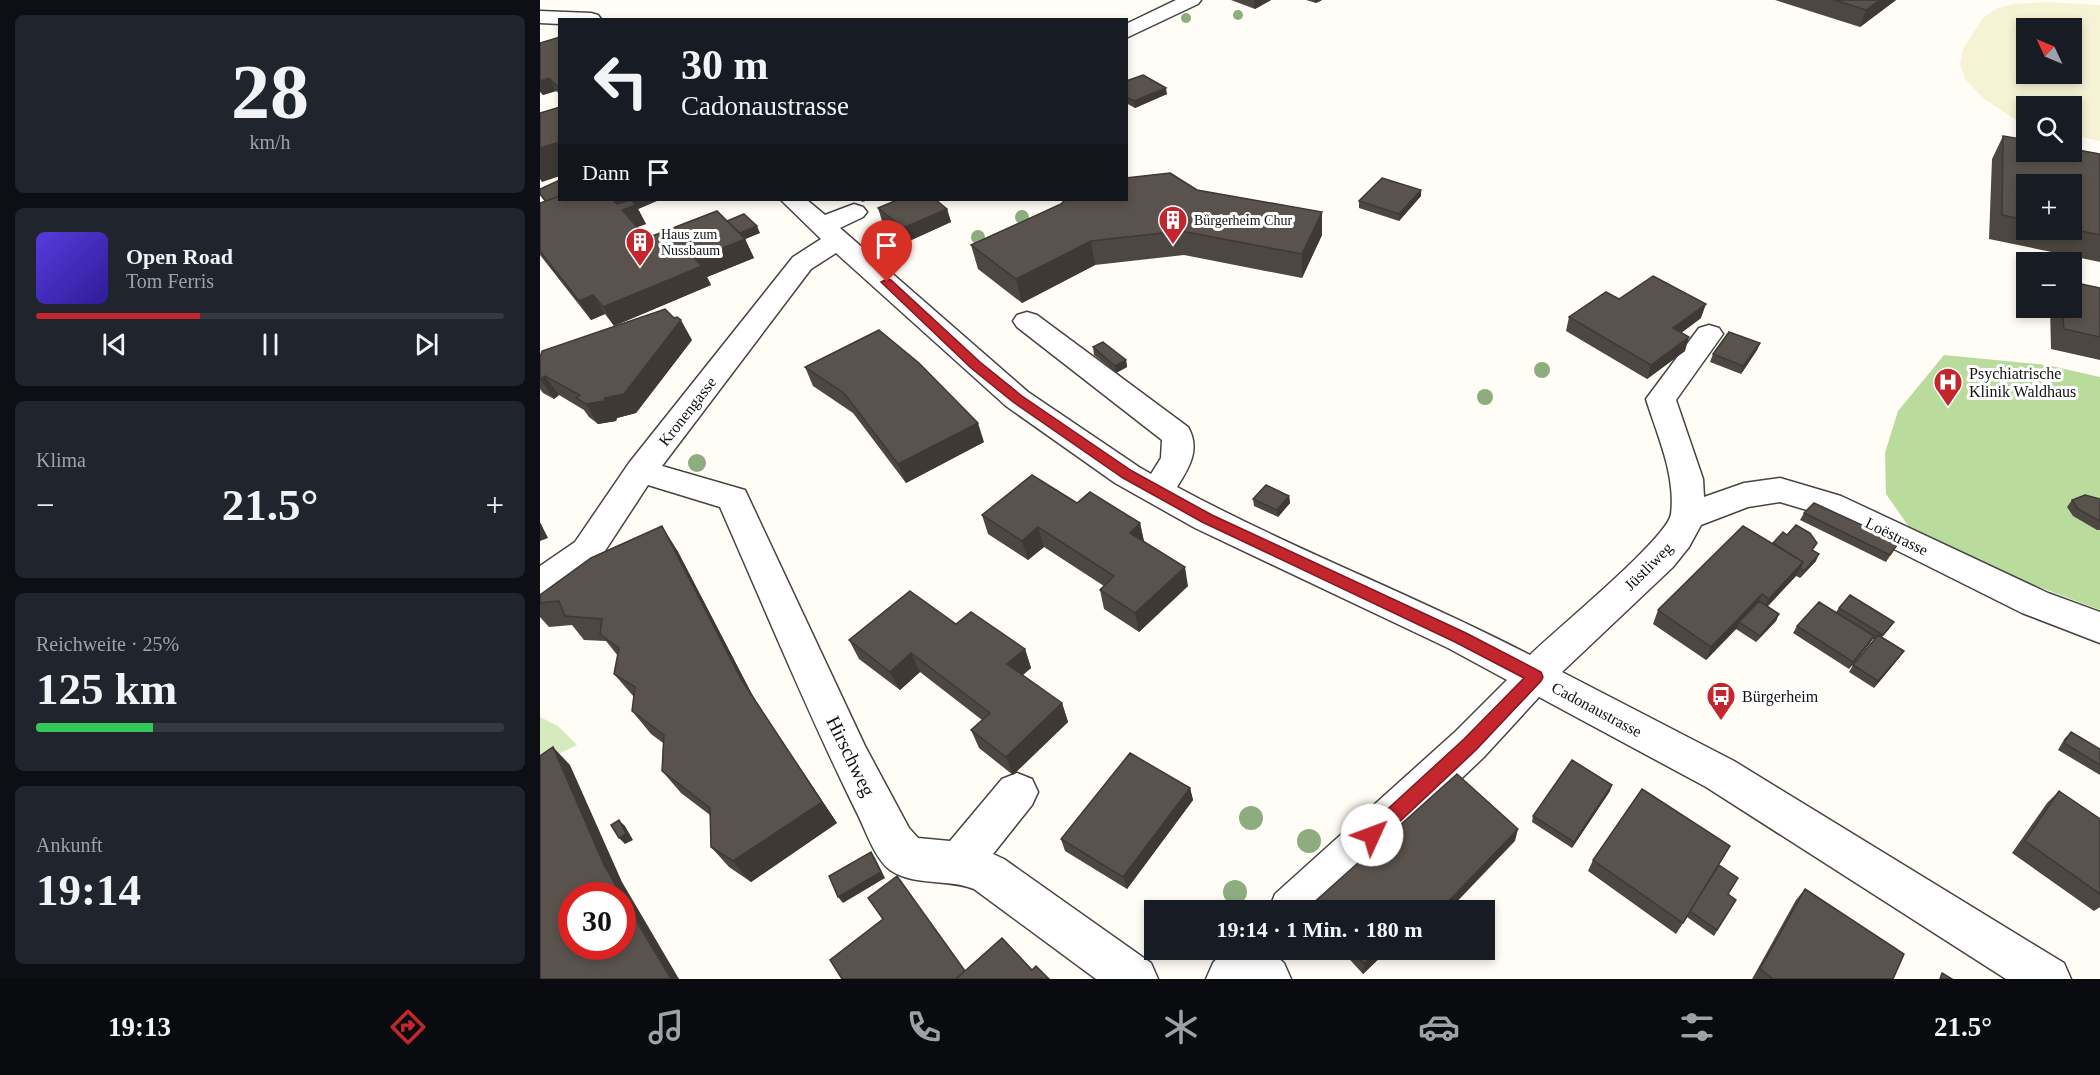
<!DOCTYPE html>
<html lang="de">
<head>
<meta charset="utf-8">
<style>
  body { margin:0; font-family:"Times New Roman",serif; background:#20242c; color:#f1f3f6; height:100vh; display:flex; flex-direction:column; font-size:22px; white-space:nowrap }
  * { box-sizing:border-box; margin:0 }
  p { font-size:20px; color:#9ea1a6 }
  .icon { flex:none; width:33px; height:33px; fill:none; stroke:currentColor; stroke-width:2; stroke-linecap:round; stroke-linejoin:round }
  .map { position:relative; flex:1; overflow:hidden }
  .details { display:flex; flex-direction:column; gap:15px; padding:15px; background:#0d0f14; width:540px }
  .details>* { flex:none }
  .hud { position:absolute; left:18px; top:18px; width:570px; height:183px; border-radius:0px; box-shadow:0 3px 9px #0003; background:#171b24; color:#f1f3f6; overflow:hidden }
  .needle { width:39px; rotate:314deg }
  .controls { position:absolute; left:1476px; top:18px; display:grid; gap:12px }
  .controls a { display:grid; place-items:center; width:66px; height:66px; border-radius:0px; background:#171b24; box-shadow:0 3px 9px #0003; font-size:30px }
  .speed { position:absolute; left:18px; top:882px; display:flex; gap:12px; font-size:30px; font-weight:700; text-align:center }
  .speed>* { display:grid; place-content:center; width:78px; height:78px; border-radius:50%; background:#171b24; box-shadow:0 3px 9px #0003; line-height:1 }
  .speed .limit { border:9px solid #d22; background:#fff; color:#111 }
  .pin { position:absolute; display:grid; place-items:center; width:51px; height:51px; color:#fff; margin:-62px -26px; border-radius:50% 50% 50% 0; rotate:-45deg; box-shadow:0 0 6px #0007 }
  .pin .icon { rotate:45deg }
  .me { position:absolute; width:66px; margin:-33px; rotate:47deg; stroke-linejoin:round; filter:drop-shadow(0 0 4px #0008) }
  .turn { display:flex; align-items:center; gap:21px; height:126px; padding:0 24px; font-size:27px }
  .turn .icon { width:78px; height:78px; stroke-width:2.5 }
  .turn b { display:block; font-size:42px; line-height:51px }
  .then { display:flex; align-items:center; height:57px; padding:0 24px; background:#0003; gap:12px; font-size:22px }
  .big { font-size:45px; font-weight:700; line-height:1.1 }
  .details .widget { flex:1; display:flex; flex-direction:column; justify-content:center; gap:9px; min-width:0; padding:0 21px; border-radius:9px; background:#20242c }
  .details .dial { align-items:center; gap:0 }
  .dial b { font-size:78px; line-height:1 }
  .song { display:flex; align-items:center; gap:18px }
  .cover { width:72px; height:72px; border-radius:9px; background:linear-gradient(135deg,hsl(250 70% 55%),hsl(250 70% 35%)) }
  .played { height:6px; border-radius:3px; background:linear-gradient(90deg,#c4262e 35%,#363941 35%) }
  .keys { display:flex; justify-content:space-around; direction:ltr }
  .heat { display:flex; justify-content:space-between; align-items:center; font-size:33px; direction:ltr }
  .charge { height:9px; border-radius:4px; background:linear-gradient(90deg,#34c759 25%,#363941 0) }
  .trip { position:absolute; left:604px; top:900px; width:351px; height:60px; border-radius:0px; background:#171b24; box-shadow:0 3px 9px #0003; font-weight:700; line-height:60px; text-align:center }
  .tab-bar { display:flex; height:96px; justify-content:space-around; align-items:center; background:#090b0e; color:#9ea1a6 }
  .tab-bar .icon { width:42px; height:42px }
  .tab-bar .on { color:#c4262e }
  .tab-bar b { font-size:27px; color:#f1f3f6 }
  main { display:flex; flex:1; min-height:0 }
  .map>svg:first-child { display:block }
</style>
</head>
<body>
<main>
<section class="details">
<div class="widget dial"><b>28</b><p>km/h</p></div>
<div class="widget">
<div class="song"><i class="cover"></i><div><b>Open Road</b><p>Tom Ferris</p></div></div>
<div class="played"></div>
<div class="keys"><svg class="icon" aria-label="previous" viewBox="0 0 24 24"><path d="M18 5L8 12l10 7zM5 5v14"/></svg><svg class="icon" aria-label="pause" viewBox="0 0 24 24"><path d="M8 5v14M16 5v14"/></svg><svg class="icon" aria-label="next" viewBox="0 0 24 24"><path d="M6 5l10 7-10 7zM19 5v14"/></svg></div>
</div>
<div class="widget"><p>Klima</p>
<div class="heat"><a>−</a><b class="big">21.5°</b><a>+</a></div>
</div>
<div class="widget"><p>Reichweite · 25%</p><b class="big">125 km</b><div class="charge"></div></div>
<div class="widget"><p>Ankunft</p><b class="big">19:14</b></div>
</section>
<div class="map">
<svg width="1560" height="979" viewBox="0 0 1560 979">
  <rect width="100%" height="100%" fill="#fffdf5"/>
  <!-- farmland -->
  <path fill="#f6f3d4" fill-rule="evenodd" d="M1506,2L1560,5V141L1532,135V106H1486V124L1479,122L1443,98L1426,80L1420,65L1423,49L1443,18L1456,9L1473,4ZM1486,28H1532V74H1486Z"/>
  <!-- green -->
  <path fill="#d5ebbd" d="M0,717L18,726L37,745L0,763Z"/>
  <!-- forest -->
  <path fill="#b9dc9c" d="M1404,355L1507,365L1560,377V610L1454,570L1369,527L1346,494L1345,453L1358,411Z"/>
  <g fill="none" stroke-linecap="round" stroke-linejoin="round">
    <!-- minor casing -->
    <g stroke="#444" stroke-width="3">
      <path id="minor" d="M636,0H661L658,4L586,38V24Z
        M0,11L51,13L58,15L61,19L20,20V24L0,23Z
        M241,200H267L285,215L314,204L323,207L327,212L323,217L300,228L488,392L599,467L611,474L621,458L622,440L477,327L473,321L477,315L487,312L497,315L648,427C661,449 649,468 637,487C752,549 874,595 990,655C1014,631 1128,538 1131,514C1136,475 1117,435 1106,399L1159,328L1169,325L1179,328L1183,334L1136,400L1163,479L1164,497L1204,483L1240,478L1301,496L1508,593L1560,612V643L1482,613L1290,517L1240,502L1208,507L1161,525L1149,547L1133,567L1022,672L1194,761L1524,963L1531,979H1466L1166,787L999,697L944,757L783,910H729L735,894L916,731L967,680L908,648L655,528L575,483L466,406L296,253L271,269L122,466L205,490L325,746L369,828L378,838L410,841L462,779L477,773L492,779L498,792L492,805L453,854L464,859L611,963L618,979H556L434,889C407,878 375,887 350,870C334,858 325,828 316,811C267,712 225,609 180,507L108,485L59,560L13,595L0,599V566L35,542L89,463L253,257L281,239Z
        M684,950H736L734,954L744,963L751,979H666L673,963Z"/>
    </g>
    <!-- minor -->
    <use href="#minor" fill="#fff" fill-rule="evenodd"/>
  </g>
  <!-- trees -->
  <g fill="#8dad7f">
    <circle cx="698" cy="15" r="5"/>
    <circle cx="646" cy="18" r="5"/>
    <circle cx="482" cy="217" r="7"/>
    <circle cx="438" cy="237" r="7"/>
    <circle cx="1002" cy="370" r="8"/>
    <circle cx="945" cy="397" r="8"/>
    <circle cx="157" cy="463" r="9"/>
    <circle cx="711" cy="818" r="12"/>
    <circle cx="769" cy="841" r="12"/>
    <circle cx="695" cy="892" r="12"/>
  </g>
  <!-- wall -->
  <path fill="#4d4742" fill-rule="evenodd" d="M691,0H731L715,9Z
    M766,0H782L776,3Z
    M1235,0H1356L1320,27Z
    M20,37V94L16,91L3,95L0,92V43Z
    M586,81L627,94L595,108L586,103Z
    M1463,136L1560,154V262L1449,239L1452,159ZM1486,184L1532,230H1486Z
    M0,189L20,200H119L98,209L106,224L97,227L107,238L187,221L220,233L205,239L214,258L167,277L171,285L74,326L65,314L51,320L0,255V203L5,202L0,195Z
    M657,190L782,212V235L762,278L644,255L555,265L482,303L438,269L431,245Z
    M881,190V196L859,221L819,208V201Z
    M338,208L407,209L411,222L367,242L342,221Z
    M1560,288V360L1511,349L1510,308H1532Z
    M1079,299L1161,318L1141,333L1145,351L1107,379L1026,331L1029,317Z
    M152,340L96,413L77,418L76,421L58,424L49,417L44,410L19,395L14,399L3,393L0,389V357Z
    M1220,343L1217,350L1201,374L1170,362L1173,354Z
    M553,347L586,360L587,367L576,373L554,355Z
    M265,367L444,442L366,483L313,413L273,386Z
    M749,496L750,503L738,517L714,506L713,499Z
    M1560,499V530H1557L1533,516L1527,507L1532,500Z
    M537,503L600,523L604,541L648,586L599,632L564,609L560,590L564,586L504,547L488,560L448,534L442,515Z
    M1264,513L1359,542L1346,562L1260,520Z
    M1233,543L1273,550L1276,561L1260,578L1256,576L1228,606L1239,614L1236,621L1216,642L1196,629L1197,628L1166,660L1113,624L1118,610Z
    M137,550L216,702L297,823L211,882L189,867L171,847L170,815L141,793L122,771L123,743L111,734L92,711L94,697L74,674L78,656L66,641L44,640L32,625L9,627L0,617V595Z
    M1299,608L1349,629L1342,637L1364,651L1359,658L1334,688L1309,672L1313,665L1335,640L1333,639L1309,669L1253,633L1257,626L1296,612Z
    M416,624L485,649L491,668L483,675L522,703L528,722L473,775L439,748L431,730L442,720L380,672L360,690L319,659L309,640Z
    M1531,732L1560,749V775L1518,750L1525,738Z
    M650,788L653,800L587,889L525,851L521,839Z
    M1070,791L1032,848L992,822L993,816Z
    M1519,791L1560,819V907L1554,911L1472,853L1507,803Z
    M1053,860L1179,865L1188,894L1196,900L1174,936L1147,917L1136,934L1048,871Z
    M1265,889L1353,979H1212L1256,900Z
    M801,950H848L823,974Z"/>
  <!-- shaded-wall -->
  <path fill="#3f3936" d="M714,0H731L715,9Z
    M775,0H782L776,3Z
    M1340,0H1356L1320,27L1326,10Z
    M9,78L16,91L3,95L0,89V81Z
    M626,88L627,94L595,108L594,101Z
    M20,142V176L2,182L0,179V148Z
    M881,190V196L859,221V214Z
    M71,200H119L98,209L106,224L92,229Z
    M321,200H329L322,202Z
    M407,209L411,222L367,242L363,228Z
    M782,212V235L762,278V254Z
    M217,226L220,233L205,239L214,258L167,277L171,285L74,326L63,307L155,259L195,235Z
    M551,241L555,265L482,303L476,279Z
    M53,295L65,314L51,320L39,301Z
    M1166,304L1161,318L1129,342L1133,328Z
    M141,320L152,340L96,413L77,418L76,421L58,424L46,404L65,398Z
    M1149,337L1145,351L1107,379L1111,365Z
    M1220,343L1217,350L1201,374L1203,366Z
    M586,360L587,367L576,373L575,366Z
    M5,376L19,395L14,399L0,379Z
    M438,423L444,442L366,483L358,464Z
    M749,496L750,503L738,517L737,510Z
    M0,522L8,538L0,541Z
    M600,523L604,542L590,533Z
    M122,526L137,550L216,702L297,823L211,882L193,861L201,679Z
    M498,527L504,547L488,560L482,541Z
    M1279,554L1276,561L1260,578L1264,571Z
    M1263,562L1256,576L1222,612L1229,599Z
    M645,567L648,586L599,632L595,613Z
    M1222,594L1216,608L1199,622L1197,628L1166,660L1171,647Z
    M1239,614L1236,621L1216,642L1220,636Z
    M1334,636L1330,643L1309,669L1313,662Z
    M485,649L491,668L474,682L467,664Z
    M1364,651L1359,658L1334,688L1338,681Z
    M371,653L380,672L360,690L350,672Z
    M522,703L528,722L473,775L466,757Z
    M13,747L30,765L82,882L139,979H131L64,865Z
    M1072,785L1070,791L1032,848L1034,842Z
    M650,788L653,800L587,889L583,877Z
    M79,820L85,826L93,840L85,844L79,838Z
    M978,829L975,841L909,910H900Z
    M331,852L335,858L345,878L303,903L298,897Z
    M838,950H848L823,974L824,964Z"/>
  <!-- building -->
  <path fill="#5a524d" stroke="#3f3936" stroke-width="1.5" d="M1294,0H1340L1326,10Z
    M20,37V89L9,78L0,81V43Z
    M603,75L626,88L594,101L586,97V81Z
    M20,107V142L0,148V113Z
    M1463,136L1486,140V152H1532V149L1560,154V235L1532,229V184H1486V220L1462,215Z
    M630,173L657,190L782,212L762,254L641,231L551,241L476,279L431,245L521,204L525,200H586V178Z
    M842,178L881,190L859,214L819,201Z
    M20,180V196L6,201L0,194V189Z
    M20,196V200H73L77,204L91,200L96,205L82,210L107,238L177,211L205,239L155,259L162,266L63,307L53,295L39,301L0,251V203Z
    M357,200H396L407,209L363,228L338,208Z
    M204,214L217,226L200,233L187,221Z
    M1113,276L1166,304L1133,328L1149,337L1111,365L1029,317L1066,292L1079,299Z
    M1532,282L1560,288V337L1524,329L1522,308H1532Z
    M125,309L134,318L137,317L141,320L84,394L65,398L64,401L46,404L36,398L40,395L5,376L0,379V357L2,351Z
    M339,330L379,363L438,423L358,464L304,393L265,367Z
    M1189,332L1220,343L1203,366L1173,354Z
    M563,342L586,360L575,366L553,347Z
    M492,475L537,503L550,492L600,523L590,533L645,567L595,613L560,590L574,576L498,527L482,541L442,515Z
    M726,485L749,496L737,510L713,499Z
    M1545,495L1560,499V521L1538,509L1532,500Z
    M1274,503L1359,542L1350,555L1264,513Z
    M1256,525L1270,533L1277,543L1272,550L1279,554L1264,571L1260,568L1263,562L1233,543L1243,532L1247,535Z
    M122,526L201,679L282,802L193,861L171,847L170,808L122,771L124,735L92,711L95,687L74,674L79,648L60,634L62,619L25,616L19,601L0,603V595L51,558Z
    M1203,526L1263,562L1229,599L1222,594L1171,647L1118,610Z
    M370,591L416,624L431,612L485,649L467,664L522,703L466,757L431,730L450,713L371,653L350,672L309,640Z
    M1310,595L1354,622L1343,635L1299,608Z
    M1219,601L1239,614L1220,636L1199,622Z
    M1279,602L1334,636L1313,662L1257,626Z
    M1338,635L1364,651L1338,681L1313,665Z
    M1531,732L1560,749V765L1524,743Z
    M13,747L64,865L82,896H32V946H82V897L131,979H0V756Z
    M590,753L650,788L583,877L521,839Z
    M1032,760L1072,785L1034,842L993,816Z
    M917,774L978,829L900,910H775L771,905Z
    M1102,789L1190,846L1143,923L1053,860Z
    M1519,791L1560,819V894L1485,841Z
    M79,820L86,834L79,838L71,825Z
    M331,852L341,872L298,897L289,876Z
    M1179,865L1198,878L1188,894L1196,900L1177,930L1150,911Z
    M357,876L425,971L416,979H302L290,960L343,919L328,898Z
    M1265,889L1364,954L1353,979H1233L1220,969Z
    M462,938L492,970L496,966L509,979H416Z
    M811,950H838L824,964Z
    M1402,973L1412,979H1400Z"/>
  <!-- route -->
  <path fill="#c4262e" stroke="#7f191e" stroke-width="1.5" d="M347,279L351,280L440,362L482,396L592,471L672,515L926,633L1001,672L1003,677L1001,681L936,750L839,841L832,843L826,841L824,835L826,829L924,739L984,678L915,642L662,522L583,478L473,402L431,368L343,284L341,282Z"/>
  <!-- icons -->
  <defs>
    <g id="building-pin" transform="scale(1.5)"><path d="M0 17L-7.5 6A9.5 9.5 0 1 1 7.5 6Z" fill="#c4262e" stroke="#fff"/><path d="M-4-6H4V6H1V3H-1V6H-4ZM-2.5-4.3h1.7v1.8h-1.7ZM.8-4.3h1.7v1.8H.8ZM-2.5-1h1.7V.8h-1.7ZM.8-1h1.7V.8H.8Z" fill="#fff"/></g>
    <g id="hospital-pin" transform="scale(1.5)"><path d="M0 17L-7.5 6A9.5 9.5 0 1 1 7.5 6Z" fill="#c4262e" stroke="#fff"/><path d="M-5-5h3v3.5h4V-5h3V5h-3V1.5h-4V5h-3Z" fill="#fff"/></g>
    <g id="bus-pin" transform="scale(1.5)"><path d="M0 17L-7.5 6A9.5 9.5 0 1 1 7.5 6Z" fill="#c4262e" stroke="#fff"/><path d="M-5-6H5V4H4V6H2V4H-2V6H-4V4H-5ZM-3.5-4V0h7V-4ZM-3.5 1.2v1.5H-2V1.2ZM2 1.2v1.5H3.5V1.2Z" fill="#fff"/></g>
  </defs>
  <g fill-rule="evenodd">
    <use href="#building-pin" x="633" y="220"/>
    <use href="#building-pin" x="100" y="242"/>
    <use href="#hospital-pin" x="1408" y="382"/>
    <use href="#bus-pin" x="1181" y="696"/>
  </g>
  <g text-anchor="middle" stroke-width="6" stroke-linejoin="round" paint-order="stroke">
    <!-- far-poi labels -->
    <g font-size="14" fill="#111" stroke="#fff" text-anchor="start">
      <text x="654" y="225">Bürgerheim Chur</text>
      <text x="121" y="239">Haus zum<tspan x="121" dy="16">Nussbaum</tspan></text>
    </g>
    <!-- poi labels -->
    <g font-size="16" fill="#111" stroke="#fff" text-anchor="start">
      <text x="1429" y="379">Psychiatrische<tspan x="1429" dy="18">Klinik Waldhaus</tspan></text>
      <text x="1202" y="702">Bürgerheim</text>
    </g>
    <!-- street labels -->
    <g font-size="16" fill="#111" stroke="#fff">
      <text transform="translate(147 411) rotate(-52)" y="6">Kronengasse</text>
      <text transform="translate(1357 536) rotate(26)" y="6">Loëstrasse</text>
      <text transform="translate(1108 566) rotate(-45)" y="6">Jüstliweg</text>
      <text transform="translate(1057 709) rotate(28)" y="6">Cadonaustrasse</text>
    </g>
    <!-- near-street labels -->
    <g font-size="20" fill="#111" stroke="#fff">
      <text transform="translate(311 756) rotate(64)" y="7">Hirschweg</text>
    </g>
  </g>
</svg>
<div class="controls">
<a><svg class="needle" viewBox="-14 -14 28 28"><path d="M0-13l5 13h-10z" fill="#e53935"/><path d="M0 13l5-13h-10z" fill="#9ea1a6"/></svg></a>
<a><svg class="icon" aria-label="search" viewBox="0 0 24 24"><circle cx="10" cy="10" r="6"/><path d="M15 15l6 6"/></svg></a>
<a>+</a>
<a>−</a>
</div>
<div class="speed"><div class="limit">30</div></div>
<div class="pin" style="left:347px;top:282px;background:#d93025"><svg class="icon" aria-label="arrive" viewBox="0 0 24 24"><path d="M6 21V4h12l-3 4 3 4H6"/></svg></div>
<svg class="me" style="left:832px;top:835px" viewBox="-20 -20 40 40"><circle r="19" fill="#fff"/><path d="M0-13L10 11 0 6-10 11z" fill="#c4262e"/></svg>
<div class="trip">19:14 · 1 Min. · 180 m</div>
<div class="hud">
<div class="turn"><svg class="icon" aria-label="left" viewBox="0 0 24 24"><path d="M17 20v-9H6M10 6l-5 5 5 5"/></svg><div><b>30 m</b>Cadonaustrasse</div></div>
<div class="then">Dann<svg class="icon" aria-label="arrive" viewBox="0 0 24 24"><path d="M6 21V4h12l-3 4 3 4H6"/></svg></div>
</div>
</div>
</main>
<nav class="tab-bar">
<b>19:13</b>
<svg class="icon on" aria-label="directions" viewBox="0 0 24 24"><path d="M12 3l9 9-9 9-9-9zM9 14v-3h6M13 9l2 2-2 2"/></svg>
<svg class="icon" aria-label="music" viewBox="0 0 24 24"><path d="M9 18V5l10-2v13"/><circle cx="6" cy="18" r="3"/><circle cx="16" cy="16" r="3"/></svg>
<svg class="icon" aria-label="phone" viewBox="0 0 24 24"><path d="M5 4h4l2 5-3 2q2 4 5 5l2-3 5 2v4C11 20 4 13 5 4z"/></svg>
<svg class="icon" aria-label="climate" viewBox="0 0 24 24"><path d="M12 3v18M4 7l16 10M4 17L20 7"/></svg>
<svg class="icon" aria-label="car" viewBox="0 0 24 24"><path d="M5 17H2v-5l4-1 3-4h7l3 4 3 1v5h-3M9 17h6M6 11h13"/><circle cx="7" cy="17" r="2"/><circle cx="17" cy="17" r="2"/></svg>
<svg class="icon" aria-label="filters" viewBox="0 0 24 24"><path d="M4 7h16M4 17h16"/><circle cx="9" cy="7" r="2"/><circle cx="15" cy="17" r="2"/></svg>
<b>21.5°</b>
</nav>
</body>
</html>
